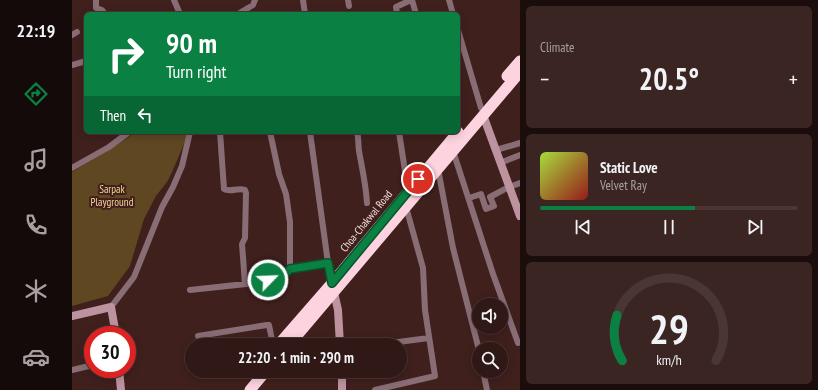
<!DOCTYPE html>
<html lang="en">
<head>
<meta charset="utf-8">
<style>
  body { margin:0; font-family:"PT Sans Narrow",sans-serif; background:#3b2523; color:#f1f3f6; height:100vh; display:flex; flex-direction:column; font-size:15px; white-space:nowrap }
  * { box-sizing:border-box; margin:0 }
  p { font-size:13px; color:#a7a0a1 }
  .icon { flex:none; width:22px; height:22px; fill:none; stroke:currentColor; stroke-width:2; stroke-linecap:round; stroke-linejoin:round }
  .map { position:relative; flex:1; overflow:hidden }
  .details { display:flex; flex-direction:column; gap:6px; padding:6px; background:#1a0d0c; width:298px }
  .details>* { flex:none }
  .hud { position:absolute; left:12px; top:12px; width:376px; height:122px; border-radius:6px; box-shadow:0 2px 10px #0003,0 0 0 1px #4a3735; background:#0b8043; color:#fff; overflow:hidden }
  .controls { position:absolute; left:400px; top:298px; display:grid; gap:8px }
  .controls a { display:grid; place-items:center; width:36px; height:36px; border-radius:50%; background:#2f1816; box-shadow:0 2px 10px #0003,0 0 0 1px #4a3735; font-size:20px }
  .speed { position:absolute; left:12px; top:326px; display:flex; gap:8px; font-size:20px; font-weight:700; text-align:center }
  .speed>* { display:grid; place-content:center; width:52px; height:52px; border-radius:50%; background:#2f1816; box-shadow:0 2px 10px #0003,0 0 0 1px #4a3735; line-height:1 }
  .speed .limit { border:6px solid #d22; background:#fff; color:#111 }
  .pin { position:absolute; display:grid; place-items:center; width:34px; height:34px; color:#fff; margin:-17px; border:2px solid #fff; border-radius:50%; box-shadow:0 1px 4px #0007 }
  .me { position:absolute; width:44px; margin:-22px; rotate:66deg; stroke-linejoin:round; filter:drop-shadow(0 0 3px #0008) }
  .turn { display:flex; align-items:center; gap:14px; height:84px; padding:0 16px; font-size:18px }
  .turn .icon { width:52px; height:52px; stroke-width:2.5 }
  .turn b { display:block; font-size:28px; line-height:34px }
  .then { display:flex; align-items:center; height:38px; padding:0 16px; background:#0003; gap:8px; font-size:15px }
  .big { font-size:30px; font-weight:700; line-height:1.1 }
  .details .card { flex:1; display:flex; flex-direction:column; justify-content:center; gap:6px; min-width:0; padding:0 14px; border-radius:6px; background:#3b2523 }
  .details .dial { align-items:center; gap:0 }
  .dial svg { height:104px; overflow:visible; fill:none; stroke:#4a3735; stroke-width:7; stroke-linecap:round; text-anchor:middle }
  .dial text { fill:#f1f3f6; stroke:none }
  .song { display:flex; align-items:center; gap:12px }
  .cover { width:48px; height:48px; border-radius:6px; background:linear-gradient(135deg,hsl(80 70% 55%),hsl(0 70% 35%)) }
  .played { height:4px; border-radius:2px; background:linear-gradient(90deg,#0b8043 60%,#4a3735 60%) }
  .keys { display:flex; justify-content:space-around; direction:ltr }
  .heat { display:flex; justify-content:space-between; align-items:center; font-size:22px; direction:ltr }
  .trip { position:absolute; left:113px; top:338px; width:222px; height:40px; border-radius:20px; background:#2f1816; box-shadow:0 2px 10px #0003,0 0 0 1px #4a3735; font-weight:700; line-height:40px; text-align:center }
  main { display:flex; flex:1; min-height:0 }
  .dock { display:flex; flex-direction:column; width:72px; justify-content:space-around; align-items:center; background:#130a09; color:#a7a0a1 }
  .dock .icon { width:28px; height:28px }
  .dock .current { color:#0b8043 }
  .dock b { font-size:18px; color:#f1f3f6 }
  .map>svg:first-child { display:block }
</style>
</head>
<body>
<main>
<nav class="dock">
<b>22:19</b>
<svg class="icon current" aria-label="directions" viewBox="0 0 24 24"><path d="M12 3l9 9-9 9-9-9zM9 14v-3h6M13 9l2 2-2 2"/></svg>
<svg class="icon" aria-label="music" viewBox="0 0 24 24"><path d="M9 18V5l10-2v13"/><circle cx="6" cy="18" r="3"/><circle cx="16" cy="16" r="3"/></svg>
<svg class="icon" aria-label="phone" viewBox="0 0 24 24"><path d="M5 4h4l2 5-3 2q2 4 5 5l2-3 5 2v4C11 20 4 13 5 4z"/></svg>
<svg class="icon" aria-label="climate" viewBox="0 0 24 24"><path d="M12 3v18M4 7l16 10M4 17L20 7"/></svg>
<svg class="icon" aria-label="car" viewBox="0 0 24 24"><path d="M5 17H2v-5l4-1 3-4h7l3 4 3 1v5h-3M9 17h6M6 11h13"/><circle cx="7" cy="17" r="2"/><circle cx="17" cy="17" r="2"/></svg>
</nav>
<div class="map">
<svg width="448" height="390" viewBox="0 0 448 390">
  <rect width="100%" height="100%" fill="#3f201d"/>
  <!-- green -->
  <path fill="#5e4721" d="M64,132H115L114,139L100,172L95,182L84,196L72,219L58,266L36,296L0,306V172L40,148Z"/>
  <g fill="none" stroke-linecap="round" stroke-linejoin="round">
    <!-- street -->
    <path stroke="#886d75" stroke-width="6" d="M24,0V8L30,10L33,14
      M102,0L108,14
      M231,0L233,14
      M276,0L277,6
      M340,0L344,14
      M377,0L381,14
      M166,14L181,5L183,0
      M325,14L324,7L339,0
      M386,30L409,108
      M0,35L5,32
      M0,65L14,61
      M148,132L152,189C158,193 166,187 173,190L174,193L173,238L170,244L173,284
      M198,132L207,174L214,194L218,222V269
      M238,132L256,263L260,283
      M285,132C287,139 286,145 287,151C290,168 294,185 295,203
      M327,132L333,171L338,189
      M424,150L448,143
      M381,151L421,274L446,343L448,342
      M428,163L448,155
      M0,168L37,147L57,132
      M366,169L381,248L407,350
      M397,198L409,194L414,209L422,206L418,197L437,187L448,183
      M118,290L192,282L196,280L198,275L201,273L215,272L218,269L256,263
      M39,307L62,277L90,207L101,187L110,166L118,132
      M126,336L195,325H197L201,345
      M303,345L357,338
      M0,370L21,365
      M411,371L415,390
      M303,390L363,376L353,310L351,268L334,207"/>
    <!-- secondary -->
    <path stroke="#be93a0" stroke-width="8" d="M411,115L448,216
      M261,288L266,310L268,345
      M0,316L39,307L44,335
      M47,369L49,390
      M270,371V390"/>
    <!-- highway -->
    <path stroke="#fcd3df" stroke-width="11" d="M435,76L448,61
      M206,345L260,283L386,132
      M217,345L448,72
      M178,390L194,371"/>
  </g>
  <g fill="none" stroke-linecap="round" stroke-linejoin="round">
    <!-- route casing -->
    <g stroke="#07532c" stroke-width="10">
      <path id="route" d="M196,280L198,275L201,273L215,272L218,269L256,263L260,283L346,179"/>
    </g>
    <!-- route -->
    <use href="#route" stroke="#0b8043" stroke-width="7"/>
  </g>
  <g text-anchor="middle" stroke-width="4" stroke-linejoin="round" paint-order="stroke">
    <!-- park labels -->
    <g font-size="11" fill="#fad396" stroke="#3f201d">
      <text x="40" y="193">Sarpak<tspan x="40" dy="13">Playground</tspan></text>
    </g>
    <!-- street labels -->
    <g font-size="11" fill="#f4dedc" stroke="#3f201d">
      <text transform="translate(294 221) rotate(-51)" y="4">Choa-Chakwal Road</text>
    </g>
  </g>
</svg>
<div class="controls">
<a><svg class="icon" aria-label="sound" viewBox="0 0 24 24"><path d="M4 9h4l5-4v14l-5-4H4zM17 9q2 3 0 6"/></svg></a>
<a><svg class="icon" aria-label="search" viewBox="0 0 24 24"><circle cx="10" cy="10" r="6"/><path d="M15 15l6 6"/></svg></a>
</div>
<div class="speed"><div class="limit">30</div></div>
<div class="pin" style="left:346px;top:179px;background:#d93025"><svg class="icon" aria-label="arrive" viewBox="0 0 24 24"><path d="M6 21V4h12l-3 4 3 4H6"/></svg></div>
<svg class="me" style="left:196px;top:280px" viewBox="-20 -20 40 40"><circle r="17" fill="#0b8043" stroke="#fff" stroke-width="3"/><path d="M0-11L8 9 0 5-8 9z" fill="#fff"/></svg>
<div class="trip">22:20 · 1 min · 290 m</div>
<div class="hud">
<div class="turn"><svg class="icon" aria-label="right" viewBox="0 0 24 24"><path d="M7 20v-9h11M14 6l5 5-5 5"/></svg><div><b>90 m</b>Turn right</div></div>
<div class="then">Then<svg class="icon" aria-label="left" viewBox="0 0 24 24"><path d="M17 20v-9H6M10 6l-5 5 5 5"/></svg></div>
</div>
</div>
<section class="details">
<div class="card"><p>Climate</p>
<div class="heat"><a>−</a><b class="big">20.5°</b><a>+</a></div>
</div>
<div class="card">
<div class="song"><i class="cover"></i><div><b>Static Love</b><p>Velvet Ray</p></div></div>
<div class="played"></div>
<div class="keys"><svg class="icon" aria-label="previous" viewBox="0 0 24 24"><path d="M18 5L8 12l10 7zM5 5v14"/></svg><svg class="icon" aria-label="pause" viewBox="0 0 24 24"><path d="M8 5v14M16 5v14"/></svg><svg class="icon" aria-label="next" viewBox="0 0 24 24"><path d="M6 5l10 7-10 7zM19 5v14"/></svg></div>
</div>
<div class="card dial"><svg viewBox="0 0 100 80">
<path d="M14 69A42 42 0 1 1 86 69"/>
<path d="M14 69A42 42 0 0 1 10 34" stroke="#0b8043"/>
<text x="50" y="56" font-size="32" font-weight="700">29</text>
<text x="50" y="72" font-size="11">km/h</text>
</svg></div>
</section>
</main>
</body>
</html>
